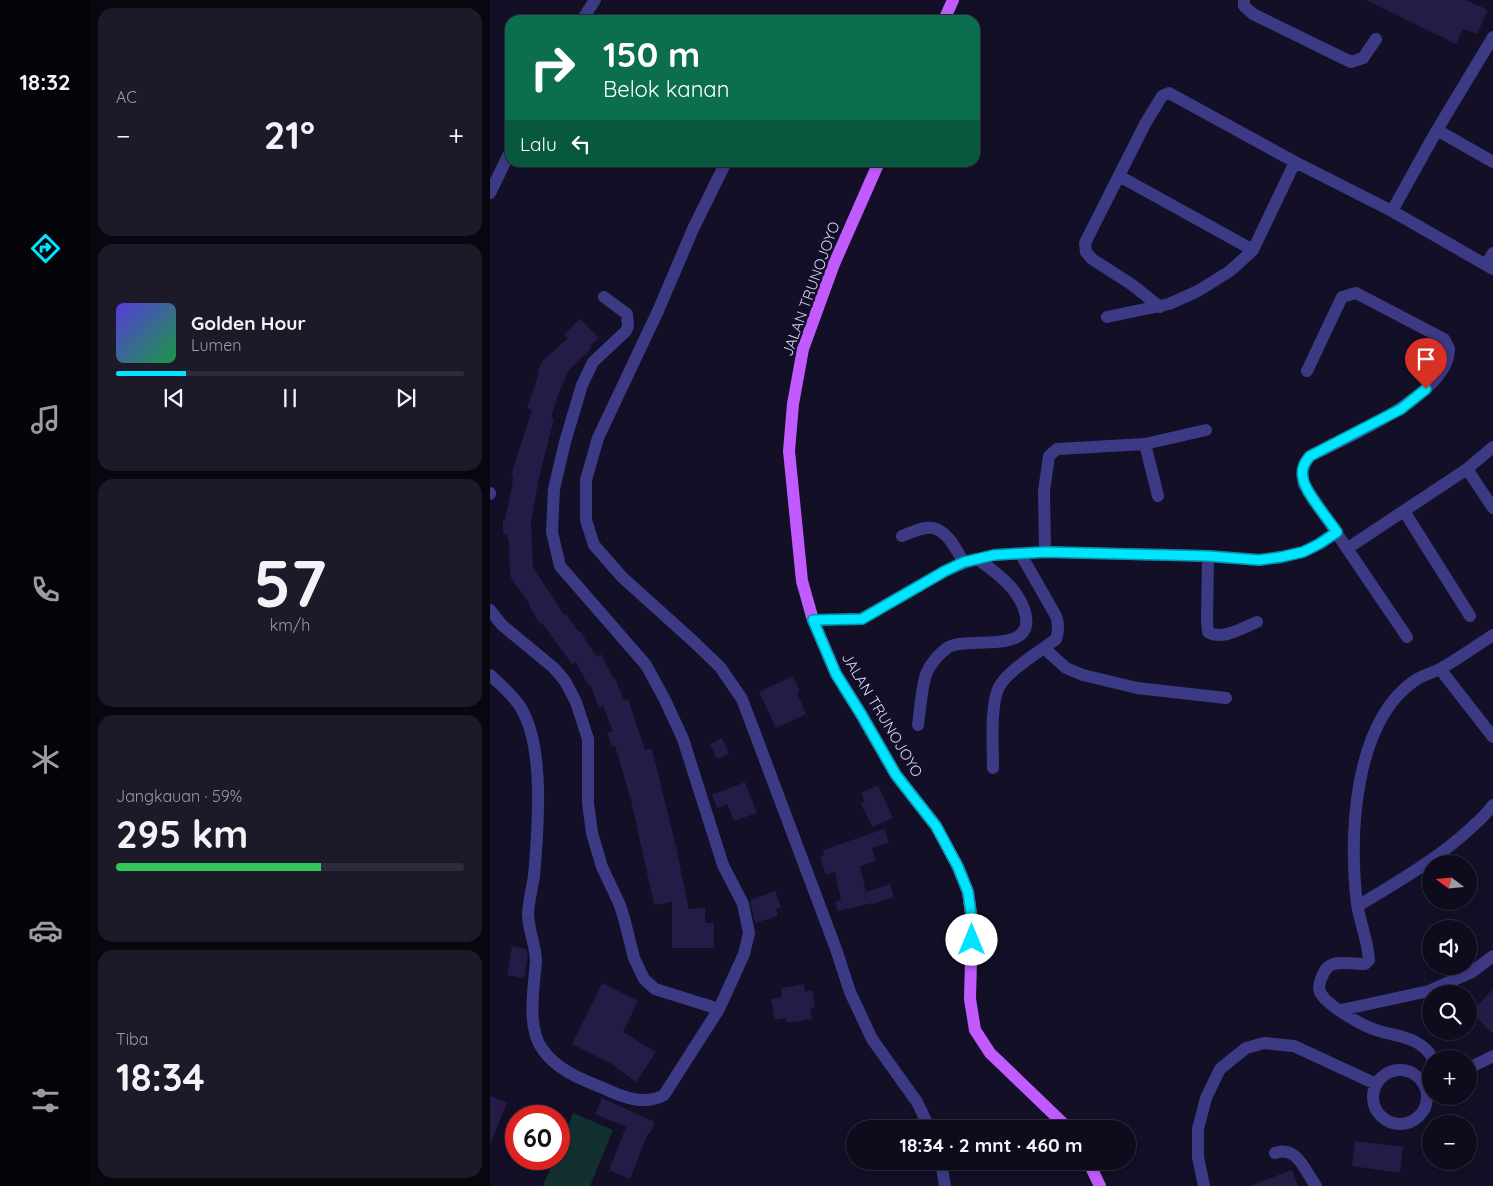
<!DOCTYPE html>
<html lang="id">
<head>
<meta charset="utf-8">
<style>
  body { margin:0; font-family:Quicksand,sans-serif; background:#1c1929; color:#f1f3f6; height:100vh; display:flex; flex-direction:column; font-size:19px; white-space:nowrap }
  * { box-sizing:border-box; margin:0 }
  p { font-size:16px; color:#9b9ba3 }
  .icon { flex:none; width:28px; height:28px; fill:none; stroke:currentColor; stroke-width:2; stroke-linecap:round; stroke-linejoin:round }
  .map { position:relative; flex:1; overflow:hidden }
  .details { display:flex; flex-direction:column; gap:8px; padding:8px; background:#08060f; width:400px }
  .details>* { flex:none }
  .top-card { position:absolute; left:15px; top:15px; width:475px; height:152px; border-radius:15px; box-shadow:0 2px 8px #0003,0 0 0 1px #2e2b3b; background:#0b6e4f; color:#fff; overflow:hidden }
  .needle { width:32px; rotate:286deg }
  .tools { position:absolute; left:932px; top:855px; display:grid; gap:10px }
  .tools a { display:grid; place-items:center; width:55px; height:55px; border-radius:50%; background:#0e0b1c; box-shadow:0 2px 8px #0003,0 0 0 1px #2e2b3b; font-size:25px }
  .speed { position:absolute; left:15px; top:1105px; display:flex; gap:10px; font-size:25px; font-weight:700; text-align:center }
  .speed>* { display:grid; place-content:center; width:65px; height:65px; border-radius:50%; background:#0e0b1c; box-shadow:0 2px 8px #0003,0 0 0 1px #2e2b3b; line-height:1 }
  .speed .limit { border:8px solid #d22; background:#fff; color:#111 }
  .pin { position:absolute; display:grid; place-items:center; width:42px; height:42px; color:#fff; margin:-51px -21px; border-radius:50% 50% 50% 0; rotate:-45deg; box-shadow:0 0 5px #0007 }
  .pin .icon { rotate:45deg }
  .me { position:absolute; width:55px; margin:-28px; rotate:0deg; stroke-linejoin:round; filter:drop-shadow(0 0 4px #0008) }
  .turn { display:flex; align-items:center; gap:18px; height:105px; padding:0 15px; font-size:22px }
  .turn .icon { width:65px; height:65px; stroke-width:2.5 }
  .turn b { display:block; font-size:35px; line-height:42px }
  .then { display:flex; align-items:center; height:48px; padding:0 15px; background:#0003; gap:10px; font-size:19px }
  .big { font-size:38px; font-weight:700; line-height:1.1 }
  .details .widget { flex:1; display:flex; flex-direction:column; justify-content:center; gap:8px; min-width:0; padding:0 18px; border-radius:15px; background:#1c1929 }
  .details .dial { align-items:center; gap:0 }
  .dial b { font-size:65px; line-height:1 }
  .song { display:flex; align-items:center; gap:15px }
  .cover { width:60px; height:60px; border-radius:8px; background:linear-gradient(135deg,hsl(250 70% 55%),hsl(140 70% 35%)) }
  .played { height:5px; border-radius:2px; background:linear-gradient(90deg,#00e5ff 20%,#2e2b3b 20%) }
  .keys { display:flex; justify-content:space-around; direction:ltr }
  .heat { display:flex; justify-content:space-between; align-items:center; font-size:28px; direction:ltr }
  .charge { height:8px; border-radius:4px; background:linear-gradient(90deg,#34c759 59%,#2e2b3b 0) }
  .trip { position:absolute; left:356px; top:1120px; width:290px; height:50px; border-radius:25px; background:#0e0b1c; box-shadow:0 2px 8px #0003,0 0 0 1px #2e2b3b; font-weight:700; line-height:50px; text-align:center }
  main { display:flex; flex:1; min-height:0 }
  .dock { display:flex; flex-direction:column; width:90px; justify-content:space-around; align-items:center; background:#06040b; color:#9b9ba3 }
  .dock .icon { width:35px; height:35px }
  .dock .active { color:#00e5ff }
  .dock b { font-size:22px; color:#f1f3f6 }
  .map>svg:first-child { display:block }
</style>
</head>
<body>
<main>
<nav class="dock">
<b>18:32</b>
<svg class="icon active" aria-label="directions" viewBox="0 0 24 24"><path d="M12 3l9 9-9 9-9-9zM9 14v-3h6M13 9l2 2-2 2"/></svg>
<svg class="icon" aria-label="music" viewBox="0 0 24 24"><path d="M9 18V5l10-2v13"/><circle cx="6" cy="18" r="3"/><circle cx="16" cy="16" r="3"/></svg>
<svg class="icon" aria-label="phone" viewBox="0 0 24 24"><path d="M5 4h4l2 5-3 2q2 4 5 5l2-3 5 2v4C11 20 4 13 5 4z"/></svg>
<svg class="icon" aria-label="climate" viewBox="0 0 24 24"><path d="M12 3v18M4 7l16 10M4 17L20 7"/></svg>
<svg class="icon" aria-label="car" viewBox="0 0 24 24"><path d="M5 17H2v-5l4-1 3-4h7l3 4 3 1v5h-3M9 17h6M6 11h13"/><circle cx="7" cy="17" r="2"/><circle cx="17" cy="17" r="2"/></svg>
<svg class="icon" aria-label="filters" viewBox="0 0 24 24"><path d="M4 7h16M4 17h16"/><circle cx="9" cy="7" r="2"/><circle cx="15" cy="17" r="2"/></svg>
</nav>
<section class="details">
<div class="widget"><p>AC</p>
<div class="heat"><a>−</a><b class="big">21°</b><a>+</a></div>
</div>
<div class="widget">
<div class="song"><i class="cover"></i><div><b>Golden Hour</b><p>Lumen</p></div></div>
<div class="played"></div>
<div class="keys"><svg class="icon" aria-label="previous" viewBox="0 0 24 24"><path d="M18 5L8 12l10 7zM5 5v14"/></svg><svg class="icon" aria-label="pause" viewBox="0 0 24 24"><path d="M8 5v14M16 5v14"/></svg><svg class="icon" aria-label="next" viewBox="0 0 24 24"><path d="M6 5l10 7-10 7zM19 5v14"/></svg></div>
</div>
<div class="widget dial"><b>57</b><p>km/h</p></div>
<div class="widget"><p>Jangkauan · 59%</p><b class="big">295 km</b><div class="charge"></div></div>
<div class="widget"><p>Tiba</p><b class="big">18:34</b></div>
</section>
<div class="map">
<svg width="1003" height="1186" viewBox="0 0 1003 1186">
  <rect width="100%" height="100%" fill="#130f26"/>
  <!-- park -->
  <path fill="#12302f" d="M83,1113L123,1130L100,1186H53L64,1159H69V1148Z"/>
  <!-- building -->
  <path fill="#241b47" d="M876,0H976L998,10L987,34L973,29L966,44Z
    M90,319L109,338L100,346L102,348L79,370L68,395L61,418L64,419L50,473L41,522L43,567L74,615L76,614L89,632L90,631L107,657L111,654L123,678H125L134,700L138,699L155,750L162,749L186,847L199,909L215,908V923H224V948H182V902L164,905L142,804L125,745L122,747L117,733L123,731L113,706L109,708L100,684L98,685L86,662L82,664L52,623L50,624L39,606L40,605L20,576L19,543L17,534H13V521H15L22,486L23,476L21,475L42,410L37,408L49,373L47,372L53,360L78,338L74,334Z
    M303,676L310,692L307,693L316,714L286,728L269,692Z
    M232,738L239,753L227,759L220,744Z
    M255,782L267,813L244,821L237,804L227,808L222,795Z
    M388,785L403,818L382,827L371,803L375,802L371,793Z
    M394,829L399,842L382,848L386,861L370,866L376,892L400,884L404,897L383,904L382,903L348,911L345,902L351,900L345,872L336,875L330,857L334,855L333,850Z
    M285,891L291,907L286,909L288,916L265,923L260,900Z
    M22,946L36,949L38,956L34,978L17,975Z
    M112,983L148,1001L133,1032L166,1052L146,1082L122,1064L82,1044Z
    M314,984L315,992L322,990L325,1007L320,1008L322,1019L297,1023L296,1018L285,1020L281,999L292,997L291,988Z
    M1003,989V1034L981,1012Z
    M0,1096L17,1103L0,1144Z
    M112,1098L165,1122L160,1134L158,1133L140,1179L119,1170L136,1127L105,1114Z
    M865,1141L913,1147L910,1173L862,1166Z
    M802,1170L808,1186H762V1185Z"/>
  <g fill="none" stroke-linecap="round" stroke-linejoin="round">
    <!-- minor -->
    <path stroke="#3d3a85" stroke-width="12" d="M754,0V6L763,14L861,62L873,58L886,39
      M92,20L105,0
      M947,130L1003,162
      M236,162L203,229L168,311L108,438L96,480V520L104,545L132,577L203,641L230,667L252,699L346,949L360,992L382,1039L427,1102L440,1129
      M629,176L763,250
      M0,193L20,152
      M902,211L947,130L1003,37
      M996,265L1003,253
      M670,307L641,284L602,259L596,252L595,243L655,124L672,96L679,93L805,162L902,211L1003,269
      M617,317L679,304L708,291L740,271L763,250L805,162
      M817,371L852,297L866,293L954,339C956,342 958,346 959,349C960,394 854,439 820,456C812,466 811,473 814,485L917,637
      M655,444L668,496
      M977,469L1003,508
      M0,494V493
      M914,511L980,616
      M412,536C421,533 433,526 443,528C458,531 467,551 474,563
      M858,548L977,469L1003,447
      M555,552L554,491L559,456L567,449L655,444L716,430
      M718,556L717,621L718,632C732,641 754,627 767,622
      M0,610L12,625L64,668L75,681L86,702L98,739V803L102,833L112,867L129,903L134,918L144,958L154,979L165,989L229,1009
      M323,620L371,619L455,571L474,563L504,555L555,552L718,556L769,560L791,557L813,552L829,544L847,532
      M554,648L576,668L593,675L647,688L736,698
      M950,669L1003,737
      M0,675C11,685 23,695 31,708C55,748 48,829 44,876C42,888 39,900 38,913C38,930 46,946 46,961C44,988 36,1028 53,1050C67,1070 91,1079 113,1088C132,1097 154,1106 174,1095L229,1009L254,954L259,933L253,904L233,865L193,739L175,700L156,665L70,566L62,532L64,489L75,442L92,385L103,362L136,331L138,326L137,314L114,297
      M428,725C430,712 432,682 437,672C441,663 450,653 457,648C474,635 547,657 535,612C528,588 506,572 487,559
      M503,768C503,747 500,704 509,687C518,670 551,651 566,639C569,630 569,624 566,616L530,553
      M868,906C907,882 948,859 982,827C990,820 997,813 1003,805
      M851,1010L939,991L982,972L1003,956
      M943,1059C939,1051 932,1045 924,1041C911,1035 896,1034 883,1029C870,1024 836,1005 830,992C827,985 833,972 838,967C845,960 865,964 875,964L879,960C878,941 870,923 867,904C859,836 863,724 924,681C932,675 943,673 952,668C969,658 986,646 1003,635
      M979,1068L1003,1056
      M883 1097a27 27 0 1 1 54 0a27 27 0 1 1-54 0Z
      M785,1153C807,1145 815,1171 826,1186
      M451,1161L455,1186
      M714,1186L708,1157V1129L716,1098L730,1069L756,1048L774,1043L804,1046L886,1084"/>
    <!-- major -->
    <path stroke="#c25bff" stroke-width="12" d="M454,20L463,0
      M389,162L344,264L313,349L303,404L299,451L312,581L323,620L346,674L371,714L406,775L446,826L468,867L478,892L482,921L480,999L485,1030L500,1053L579,1129
      M598,1161L610,1186"/>
  </g>
  <g fill="none" stroke-linecap="round" stroke-linejoin="round">
    <!-- route casing -->
    <g stroke="#0095a6" stroke-width="12">
      <path id="route" d="M482,940V921L478,892L468,867L446,826L406,775L371,714L346,674L323,620L372,619L455,571L474,562L504,555L555,552L718,556L769,560L791,557L813,552L829,544L847,532C839,520 814,491 813,478C811,469 814,463 820,456L911,409L936,389"/>
    </g>
    <!-- route -->
    <use href="#route" stroke="#00e5ff" stroke-width="9"/>
  </g>
  <g text-anchor="middle" stroke-width="5" stroke-linejoin="round" paint-order="stroke">
    <!-- street labels -->
    <g font-size="15" fill="#d9d4ff" stroke="#130f26">
      <text transform="translate(321 289) rotate(-70)" y="5">JALAN TRUNOJOYO</text>
      <text transform="translate(392 715) rotate(59)" y="5">JALAN TRUNOJOYO</text>
    </g>
  </g>
</svg>
<div class="tools">
<a><svg class="needle" viewBox="-14 -14 28 28"><path d="M0-13l5 13h-10z" fill="#e53935"/><path d="M0 13l5-13h-10z" fill="#9b9ba3"/></svg></a>
<a><svg class="icon" aria-label="sound" viewBox="0 0 24 24"><path d="M4 9h4l5-4v14l-5-4H4zM17 9q2 3 0 6"/></svg></a>
<a><svg class="icon" aria-label="search" viewBox="0 0 24 24"><circle cx="10" cy="10" r="6"/><path d="M15 15l6 6"/></svg></a>
<a>+</a>
<a>−</a>
</div>
<div class="speed"><div class="limit">60</div></div>
<div class="pin" style="left:936px;top:389px;background:#d93025"><svg class="icon" aria-label="arrive" viewBox="0 0 24 24"><path d="M6 21V4h12l-3 4 3 4H6"/></svg></div>
<svg class="me" style="left:482px;top:940px" viewBox="-20 -20 40 40"><circle r="19" fill="#fff"/><path d="M0-13L10 11 0 6-10 11z" fill="#00e5ff"/></svg>
<div class="trip">18:34 · 2 mnt · 460 m</div>
<div class="top-card">
<div class="turn"><svg class="icon" aria-label="right" viewBox="0 0 24 24"><path d="M7 20v-9h11M14 6l5 5-5 5"/></svg><div><b>150 m</b>Belok kanan</div></div>
<div class="then">Lalu<svg class="icon" aria-label="left" viewBox="0 0 24 24"><path d="M17 20v-9H6M10 6l-5 5 5 5"/></svg></div>
</div>
</div>
</main>
</body>
</html>
